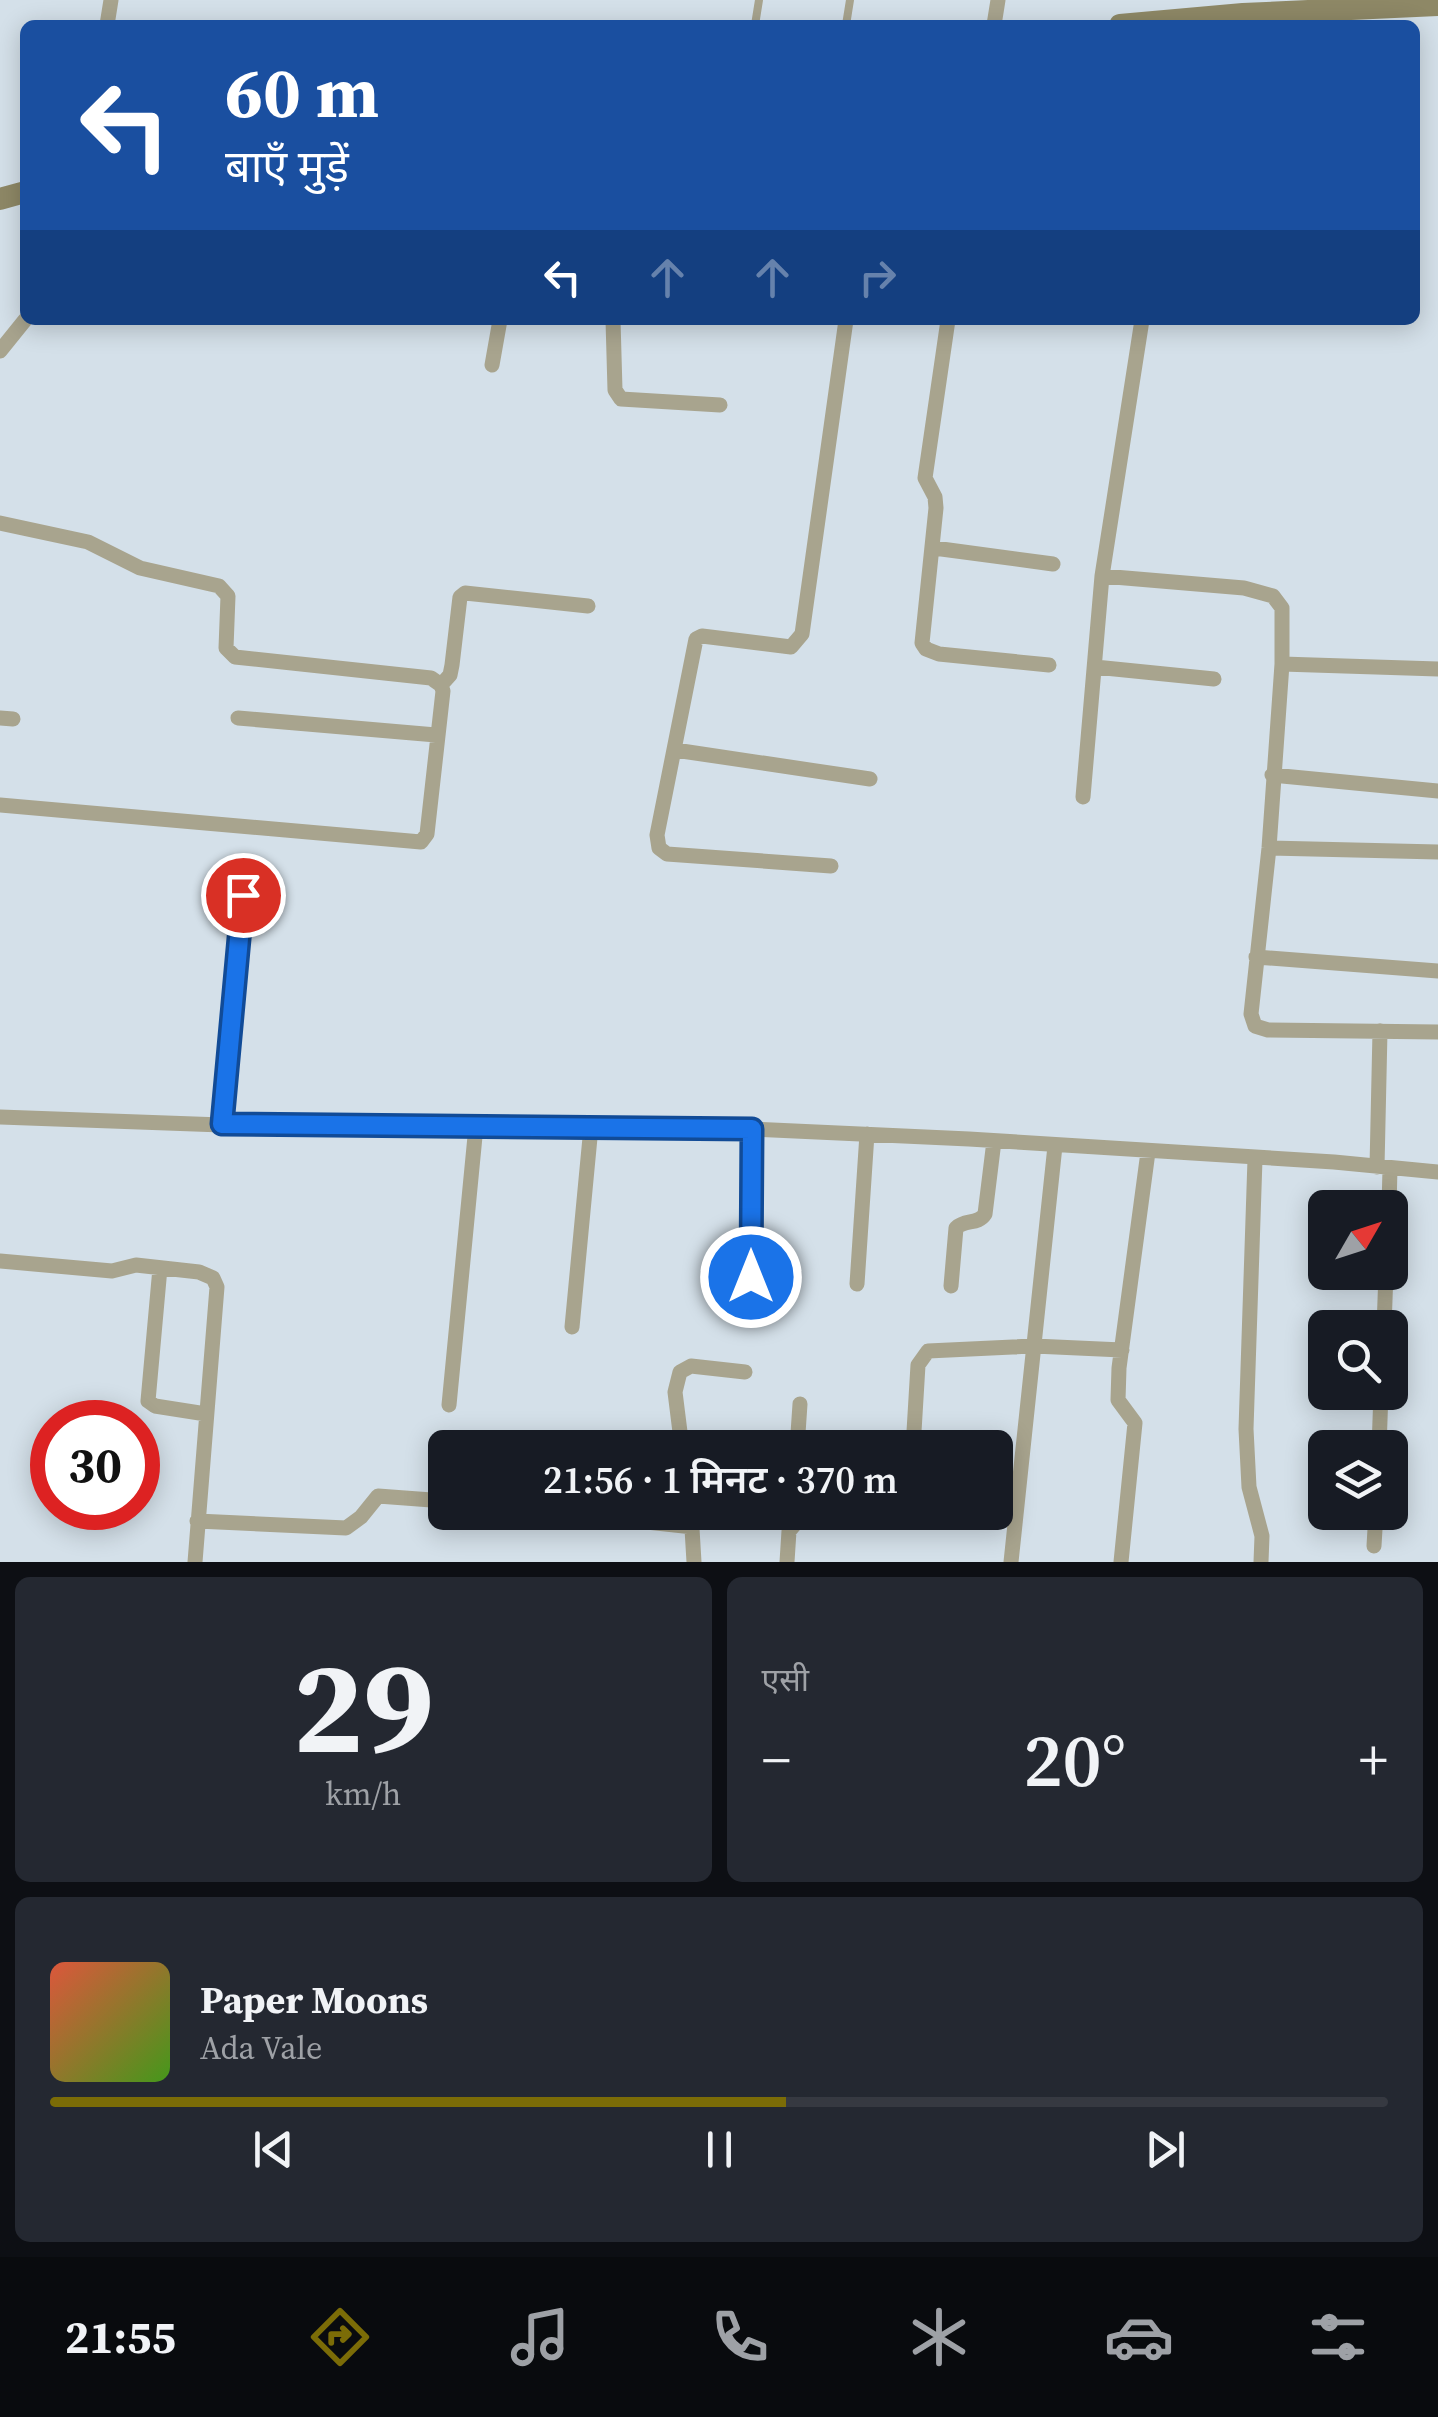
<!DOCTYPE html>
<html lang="hi">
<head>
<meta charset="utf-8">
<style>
  body { margin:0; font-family:"Source Serif 4","Noto Sans Devanagari",serif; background:#242831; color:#f1f3f6; height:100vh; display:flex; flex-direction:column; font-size:38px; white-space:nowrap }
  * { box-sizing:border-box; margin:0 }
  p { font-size:32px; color:#9ea1a6 }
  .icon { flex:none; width:55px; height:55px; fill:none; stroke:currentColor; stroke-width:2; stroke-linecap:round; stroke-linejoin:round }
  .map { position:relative; height:1562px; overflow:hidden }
  .side { display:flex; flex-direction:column; gap:15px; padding:15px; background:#0d0f14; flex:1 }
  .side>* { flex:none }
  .banner { position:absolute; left:20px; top:20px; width:1400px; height:305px; border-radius:15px; box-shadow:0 5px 25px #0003; background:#1a4fa0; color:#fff; overflow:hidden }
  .needle { width:65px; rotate:51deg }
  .controls { position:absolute; left:1308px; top:1190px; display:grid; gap:20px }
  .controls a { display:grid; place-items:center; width:100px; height:100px; border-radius:15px; background:#171b24; box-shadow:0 5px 25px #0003; font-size:50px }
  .speed { position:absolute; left:30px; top:1400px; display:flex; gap:20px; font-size:50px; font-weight:700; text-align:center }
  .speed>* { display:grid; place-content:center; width:130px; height:130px; border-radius:50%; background:#171b24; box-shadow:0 5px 25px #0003; line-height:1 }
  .speed .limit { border:15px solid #d22; background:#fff; color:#111 }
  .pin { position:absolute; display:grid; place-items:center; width:85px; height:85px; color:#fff; margin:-42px; border:5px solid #fff; border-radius:50%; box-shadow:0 2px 10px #0007 }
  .me { position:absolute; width:110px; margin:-55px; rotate:0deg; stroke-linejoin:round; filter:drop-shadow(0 0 8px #0008) }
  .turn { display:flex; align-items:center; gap:35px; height:210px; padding:0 40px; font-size:45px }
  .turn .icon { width:130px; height:130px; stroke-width:2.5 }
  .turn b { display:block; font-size:70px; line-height:85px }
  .lanes { display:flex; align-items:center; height:95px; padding:0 40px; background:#0003; justify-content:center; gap:50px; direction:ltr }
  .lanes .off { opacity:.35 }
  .big { font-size:75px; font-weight:600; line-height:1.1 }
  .side .card { flex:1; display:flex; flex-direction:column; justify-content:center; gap:15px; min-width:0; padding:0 35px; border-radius:15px; background:#242831 }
  .side .dial { align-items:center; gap:0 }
  .dial b { font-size:130px; line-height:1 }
  .song { display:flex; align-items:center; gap:30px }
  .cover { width:120px; height:120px; border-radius:15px; background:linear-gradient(135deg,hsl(10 70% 55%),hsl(100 70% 35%)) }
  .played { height:10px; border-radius:5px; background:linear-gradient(90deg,#7b6c07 55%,#363941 55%) }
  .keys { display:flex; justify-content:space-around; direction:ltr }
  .heat { display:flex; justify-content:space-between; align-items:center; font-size:55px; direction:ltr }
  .side .tiles { flex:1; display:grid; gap:15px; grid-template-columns:1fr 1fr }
  .card:last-child { grid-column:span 2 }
  .trip { position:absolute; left:428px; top:1430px; width:585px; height:100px; border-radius:15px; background:#171b24; box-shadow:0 5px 25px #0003; font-weight:600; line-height:100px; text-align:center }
  .menu { display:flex; height:160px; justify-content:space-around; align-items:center; background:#090b0e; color:#9ea1a6 }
  .menu .icon { width:70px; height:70px }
  .menu .on { color:#7b6c07 }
  .menu b { font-size:45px; color:#f1f3f6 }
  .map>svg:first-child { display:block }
</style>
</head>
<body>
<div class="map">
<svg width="1438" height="1562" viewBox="0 0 1438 1562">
  <rect width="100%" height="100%" fill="#d4e0e9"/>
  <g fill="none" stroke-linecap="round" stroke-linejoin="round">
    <!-- service -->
    <path stroke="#a8a48e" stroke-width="8" d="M755,25L759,0
      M846,25L850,0"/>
    <!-- minor -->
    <path stroke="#a8a48e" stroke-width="15" d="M107,25L111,0
      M994,25L998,0
      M613,320L615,390L621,399L720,405
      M948,320L925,478L935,497L936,508L922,643L926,649L939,654L1049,665
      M0,351L25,320
      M492,365L500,320
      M0,523L88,542L140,568L219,586L228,596L226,648L235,657L431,678L441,685L443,691L427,834L421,842L0,805
      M934,548L1053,564
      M1102,576L1244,588L1273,596L1282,608V664L1269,848L1251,1014L1255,1026L1268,1030L1438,1032
      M1282,664L1438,669
      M1095,667L1214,679
      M441,685L450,675L452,665L460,597L465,593L588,606
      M0,718L13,719
      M238,718L436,735
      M675,750L870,779
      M1272,775L1438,791
      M1083,797L1102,576L1142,320
      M1269,848L1438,852
      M831,866L667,854L659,848L657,835L696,639L702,636L791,647L802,634L846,320
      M1256,957L1438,971
      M0,1117L222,1125L752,1129L969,1139L1334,1162L1438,1172
      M222,1125L243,895
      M1255,1159L1246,1429L1249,1487L1262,1536L1261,1562
      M1377,1167L1380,1031
      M1389,1208L1390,1168
      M0,1261L112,1271L136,1265L199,1272L213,1278L217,1287L195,1562
      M160,1268L148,1401L155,1406L206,1414
      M751,1277L752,1129
      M857,1284L867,1134
      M951,1286L956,1228C965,1219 978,1225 985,1214L994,1141
      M572,1327L591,1127
      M1384,1328L1386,1272
      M449,1405L476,1126
      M682,1448L675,1392L680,1372L691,1366L745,1372
      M797,1448L800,1404
      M913,1448L918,1365L928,1351L1034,1346L1122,1350
      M1379,1448L1381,1392
      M554,1512L693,1527
      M691,1512L694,1562
      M197,1521L346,1528L361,1517L378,1496L445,1501
      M1374,1546L1376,1512
      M787,1562L789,1531L801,1517L896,1522L909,1512
      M1011,1562L1055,1146
      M1121,1562L1135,1423L1118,1400L1119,1368L1148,1152"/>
    <!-- secondary -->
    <path stroke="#8e8866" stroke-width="22" d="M1120,25L1243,14L1438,5
      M0,199L25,192"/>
  </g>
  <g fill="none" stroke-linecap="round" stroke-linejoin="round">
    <!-- route casing -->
    <g stroke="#114b97" stroke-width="25">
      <path id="route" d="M243,895L222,1124L752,1129L751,1277"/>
    </g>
    <!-- route -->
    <use href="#route" stroke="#1a73e8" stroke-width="18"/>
  </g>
</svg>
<div class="controls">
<a><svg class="needle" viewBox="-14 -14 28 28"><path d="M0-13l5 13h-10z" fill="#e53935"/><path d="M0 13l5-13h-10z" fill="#9ea1a6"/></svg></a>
<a><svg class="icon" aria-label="search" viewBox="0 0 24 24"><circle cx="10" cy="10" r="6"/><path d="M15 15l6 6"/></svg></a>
<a><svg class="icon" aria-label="layers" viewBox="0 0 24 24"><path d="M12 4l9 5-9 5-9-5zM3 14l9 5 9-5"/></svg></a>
</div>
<div class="speed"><div class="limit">30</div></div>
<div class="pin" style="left:243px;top:895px;background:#d93025"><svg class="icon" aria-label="arrive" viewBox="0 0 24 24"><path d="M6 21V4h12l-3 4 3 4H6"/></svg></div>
<svg class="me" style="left:751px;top:1277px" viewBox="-20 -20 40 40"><circle r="17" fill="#1a73e8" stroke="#fff" stroke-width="3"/><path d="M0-11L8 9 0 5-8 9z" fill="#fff"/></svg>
<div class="trip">21:56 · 1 मिनट · 370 m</div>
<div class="banner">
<div class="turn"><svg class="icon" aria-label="left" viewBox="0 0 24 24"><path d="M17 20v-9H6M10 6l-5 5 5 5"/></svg><div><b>60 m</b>बाएँ मुड़ें</div></div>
<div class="lanes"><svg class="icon" aria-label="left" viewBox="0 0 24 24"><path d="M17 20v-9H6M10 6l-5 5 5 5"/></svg><svg class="icon off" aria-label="ahead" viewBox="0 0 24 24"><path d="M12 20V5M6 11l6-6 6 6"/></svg><svg class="icon off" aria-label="ahead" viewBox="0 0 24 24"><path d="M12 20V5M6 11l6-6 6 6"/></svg><svg class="icon off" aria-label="right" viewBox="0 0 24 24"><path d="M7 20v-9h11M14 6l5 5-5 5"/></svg></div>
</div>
</div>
<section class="side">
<div class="tiles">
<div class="card dial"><b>29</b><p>km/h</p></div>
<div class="card"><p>एसी</p>
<div class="heat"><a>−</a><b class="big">20°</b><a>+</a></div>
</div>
<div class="card">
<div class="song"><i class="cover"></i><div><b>Paper Moons</b><p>Ada Vale</p></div></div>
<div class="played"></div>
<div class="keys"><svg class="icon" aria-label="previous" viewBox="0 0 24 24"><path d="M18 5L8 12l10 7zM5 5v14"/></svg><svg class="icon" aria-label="pause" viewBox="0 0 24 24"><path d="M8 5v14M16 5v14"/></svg><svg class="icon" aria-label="next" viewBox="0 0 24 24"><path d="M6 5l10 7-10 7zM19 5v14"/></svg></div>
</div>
</div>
</section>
<nav class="menu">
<b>21:55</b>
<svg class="icon on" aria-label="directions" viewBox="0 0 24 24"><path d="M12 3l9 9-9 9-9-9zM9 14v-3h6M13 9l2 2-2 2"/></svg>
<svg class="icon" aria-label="music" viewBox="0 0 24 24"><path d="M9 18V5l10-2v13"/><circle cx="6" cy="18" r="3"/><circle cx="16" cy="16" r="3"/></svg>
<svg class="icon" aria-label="phone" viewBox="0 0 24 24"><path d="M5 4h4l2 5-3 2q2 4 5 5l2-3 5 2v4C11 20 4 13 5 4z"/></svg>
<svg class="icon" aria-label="climate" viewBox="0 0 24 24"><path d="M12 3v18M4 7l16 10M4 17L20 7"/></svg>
<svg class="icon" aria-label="car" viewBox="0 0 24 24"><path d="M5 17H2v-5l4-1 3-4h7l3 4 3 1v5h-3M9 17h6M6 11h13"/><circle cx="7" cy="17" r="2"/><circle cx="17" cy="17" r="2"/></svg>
<svg class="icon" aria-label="filters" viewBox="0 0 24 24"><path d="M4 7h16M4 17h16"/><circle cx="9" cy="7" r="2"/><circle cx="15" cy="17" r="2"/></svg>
</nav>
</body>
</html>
